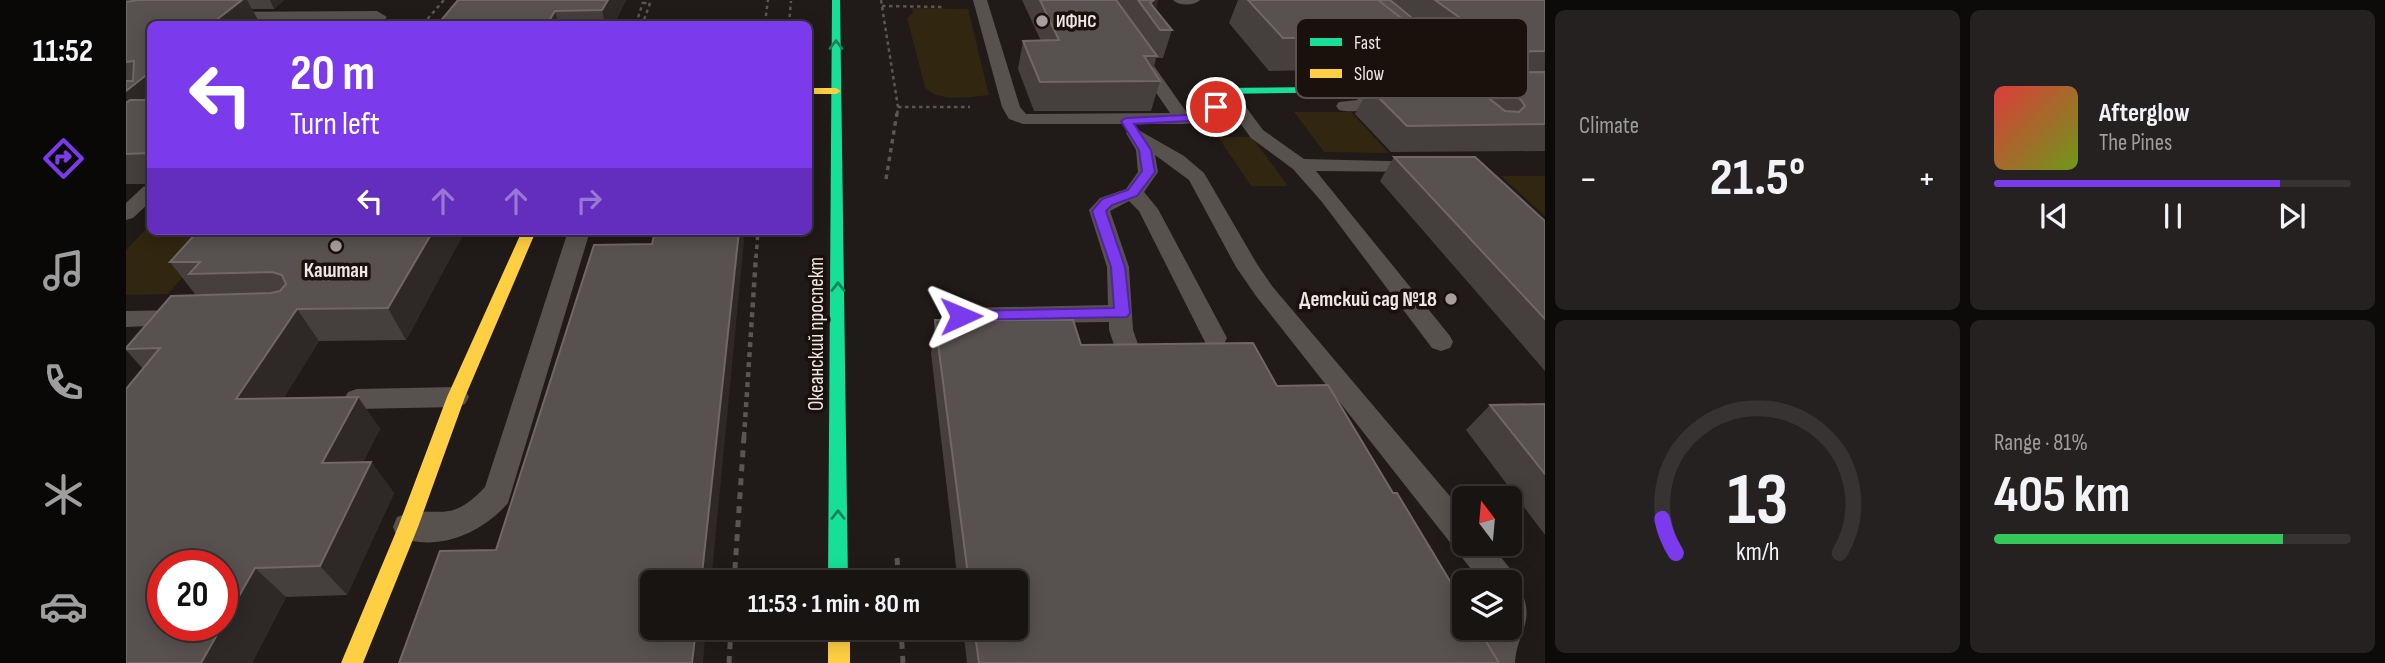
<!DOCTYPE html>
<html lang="en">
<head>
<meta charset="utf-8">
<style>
  body { margin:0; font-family:"Sofia Sans Condensed",sans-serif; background:#252120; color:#f1f3f6; height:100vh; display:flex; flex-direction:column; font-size:26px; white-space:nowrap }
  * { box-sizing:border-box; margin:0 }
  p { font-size:23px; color:#9f9e9f }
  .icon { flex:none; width:38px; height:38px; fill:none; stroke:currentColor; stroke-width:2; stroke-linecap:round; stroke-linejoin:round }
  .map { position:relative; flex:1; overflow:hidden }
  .drawer { display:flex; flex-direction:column; gap:10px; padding:10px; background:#0d0b0a; width:840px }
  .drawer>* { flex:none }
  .banner { position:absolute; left:21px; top:21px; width:665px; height:214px; border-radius:10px; box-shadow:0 4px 18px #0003,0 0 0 2px #363332; background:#7c3aed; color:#fff; overflow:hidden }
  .needle { width:46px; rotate:344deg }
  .buttons { position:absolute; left:1326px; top:486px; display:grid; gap:14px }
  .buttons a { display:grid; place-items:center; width:70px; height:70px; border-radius:10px; background:#181412; box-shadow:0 4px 18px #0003,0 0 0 2px #363332; font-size:35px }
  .speed { position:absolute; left:21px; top:550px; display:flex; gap:14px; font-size:35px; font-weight:700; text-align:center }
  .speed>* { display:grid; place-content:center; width:91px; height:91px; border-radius:50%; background:#181412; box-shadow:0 4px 18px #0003,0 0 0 2px #363332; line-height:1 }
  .speed .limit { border:10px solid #d22; background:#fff; color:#111 }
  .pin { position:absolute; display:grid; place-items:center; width:60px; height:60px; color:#fff; margin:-30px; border:4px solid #fff; border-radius:50%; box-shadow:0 2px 7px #0007 }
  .me { position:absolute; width:77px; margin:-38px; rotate:89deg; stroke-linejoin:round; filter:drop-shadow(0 0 5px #0008) }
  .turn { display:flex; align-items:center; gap:24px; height:147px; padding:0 28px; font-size:32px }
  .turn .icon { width:91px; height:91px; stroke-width:2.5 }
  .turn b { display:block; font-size:49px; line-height:60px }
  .lanes { display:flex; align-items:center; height:66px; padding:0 28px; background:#0003; justify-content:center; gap:35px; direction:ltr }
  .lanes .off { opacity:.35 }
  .big { font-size:52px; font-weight:700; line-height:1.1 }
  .drawer .card { flex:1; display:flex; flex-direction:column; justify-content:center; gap:10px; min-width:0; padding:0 24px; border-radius:10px; background:#252120 }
  .drawer .dial { align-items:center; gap:0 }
  .dial svg { height:182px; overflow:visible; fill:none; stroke:#363332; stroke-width:7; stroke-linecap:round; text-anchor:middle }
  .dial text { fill:#f1f3f6; stroke:none }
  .song { display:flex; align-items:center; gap:21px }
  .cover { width:84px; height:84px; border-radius:10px; background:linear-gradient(135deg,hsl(0 70% 55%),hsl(80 70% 35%)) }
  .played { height:7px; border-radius:4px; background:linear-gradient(90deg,#7c3aed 80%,#363332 80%) }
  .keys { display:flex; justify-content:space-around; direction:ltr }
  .heat { display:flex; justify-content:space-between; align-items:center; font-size:38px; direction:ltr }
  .charge { height:10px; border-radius:5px; background:linear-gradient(90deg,#34c759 81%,#363332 0) }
  .drawer .tiles { flex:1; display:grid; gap:10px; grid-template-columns:repeat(2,1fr) }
  .trip { position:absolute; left:514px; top:570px; width:388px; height:70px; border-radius:10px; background:#181412; box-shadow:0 4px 18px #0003,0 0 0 2px #363332; font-weight:700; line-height:70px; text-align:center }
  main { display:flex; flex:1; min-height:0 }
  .dock { display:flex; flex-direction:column; width:126px; justify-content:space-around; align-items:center; background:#0a0807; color:#9f9e9f }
  .dock .icon { width:49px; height:49px }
  .dock .selected { color:#7c3aed }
  .dock b { font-size:32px; color:#f1f3f6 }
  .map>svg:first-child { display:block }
</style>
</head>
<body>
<main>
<nav class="dock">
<b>11:52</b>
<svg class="icon selected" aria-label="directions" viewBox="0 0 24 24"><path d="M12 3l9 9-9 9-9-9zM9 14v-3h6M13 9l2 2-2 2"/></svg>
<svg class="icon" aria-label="music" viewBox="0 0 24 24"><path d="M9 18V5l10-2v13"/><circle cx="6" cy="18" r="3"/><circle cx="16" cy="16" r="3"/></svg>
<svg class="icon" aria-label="phone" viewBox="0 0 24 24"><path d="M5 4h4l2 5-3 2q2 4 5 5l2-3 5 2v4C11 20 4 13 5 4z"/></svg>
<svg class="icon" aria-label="climate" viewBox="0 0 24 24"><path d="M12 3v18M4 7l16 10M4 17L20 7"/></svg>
<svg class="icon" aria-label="car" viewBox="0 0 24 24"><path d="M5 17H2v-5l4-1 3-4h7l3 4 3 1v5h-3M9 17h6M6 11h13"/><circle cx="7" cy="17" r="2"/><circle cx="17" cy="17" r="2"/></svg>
</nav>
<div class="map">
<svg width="1419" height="663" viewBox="0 0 1419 663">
  <rect width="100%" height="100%" fill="#201a18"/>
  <!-- green -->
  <path fill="#31260f" d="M786,8L842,9L863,95C844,97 812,103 799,87L781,18L787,13Z
    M1168,112H1225L1263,153L1198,152Z
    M1092,137H1126L1162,186H1125Z
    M1375,176H1419V216Z
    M24,225V231H98L42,294L0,295V250Z"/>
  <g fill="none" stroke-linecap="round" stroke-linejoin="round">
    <!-- path-far3 -->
    <path stroke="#5b5653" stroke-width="2.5" stroke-dasharray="3.5 3.5" stroke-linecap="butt" d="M755,0L772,107L771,115
      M517,3H524L518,20L522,23L639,22
      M756,6L818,7
      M639,23L642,0
      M297,24L318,0
      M510,24L517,2
      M663,24L665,1
      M772,107H844"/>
    <!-- path-far2 -->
    <path stroke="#5b5653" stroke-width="3.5" stroke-dasharray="4.5 4.5" stroke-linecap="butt" d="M760,179L771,113
      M630,258L632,231"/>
    <!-- path-far1 -->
    <path stroke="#5b5653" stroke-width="4.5" stroke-dasharray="5 5" stroke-linecap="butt" d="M618,437L630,256"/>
    <!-- path -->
    <path stroke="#5b5653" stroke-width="5" stroke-dasharray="7 7" stroke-linecap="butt" d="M771,558L773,583
      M608,583L618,436
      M775,628L777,663
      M603,663L605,628"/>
    <!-- lane -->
    <path fill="#58524e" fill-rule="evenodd" d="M847,0H861L894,107L900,114L1044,113L1007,59L1015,54L1021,56L1061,113L1080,111L1083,89L1094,86L1105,87L1137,130L1178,159L1303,162L1306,166L1303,170L1296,172L1190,171L1324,336L1327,342L1324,348L1315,351L1306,348L1196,202L1167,169L1125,138L1098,101L1095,117L1081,122L1057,124H897L883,119L876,107Z
      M1047,0H1074C1068,6 1053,6 1047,0Z
      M251,11L261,17L255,24H240L243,19L98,20L91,16L98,12Z
      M1316,45L1371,84L1373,88L1371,92H1359L1310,53L1308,50L1310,47Z
      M1231,84C1240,86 1247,94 1252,101C1244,111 1225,113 1213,110L1210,106L1213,102L1232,100L1223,89Z
      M1009,128L1058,156L1078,173L1131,264L1146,286L1339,514V544H1364L1387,572L1392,583L1389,590L1396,593C1409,623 1390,635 1389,663H1353L1355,651L1365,628H1384V583H1356L1130,296L1110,267L1063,180L1029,155L1032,172L1018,192L1032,209L1101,338L1098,344L1089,347L1080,344L1013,211L1003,201L984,211L1003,267L1007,330L1020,367L1016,374L1007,376L998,374L983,330V322L835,324L827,322L823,316L827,310L835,308L982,305L981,267L963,210L974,198L1000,189L1012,172L1010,150L1000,133Z
      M24,185V202L7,218L0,220V203L17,187Z
      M442,231H464L382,503C355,534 312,552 271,537L267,527L271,517C312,502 321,528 359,487Z
      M59,310L68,312L71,318L68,324L0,327V311Z
      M330,387L339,390L343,397L339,404L330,407L231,409L222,406L218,399L222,392L231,389Z"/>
    <!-- fast -->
    <path fill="#16e098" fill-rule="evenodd" d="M706,0H714L722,583H702Z
      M1295,86L1300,89L1299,91L1094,94L1089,91L1094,88Z"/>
    <!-- slow -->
    <path fill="#ffcf43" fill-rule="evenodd" d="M682,88H710L715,91L710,94H682Z
      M396,231H410L339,397L292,527L237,663H215L272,527L321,397Z
      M702,628H724V663H702Z"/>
  </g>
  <!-- wall -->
  <path fill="#453f3e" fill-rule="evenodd" d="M0,0H158L148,9H126L133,22L24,24V184H0Z
    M500,0L488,24H312Z
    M896,0H1032L1030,9L1046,30L1037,58H1030L1027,70L1034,81L1025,111H908L892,69L897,41H915Z
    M1112,0H1264L1345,65L1336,77L1350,88L1361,73L1265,0H1419V151L1265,152L1229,114L1243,88L1260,83L1264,78L1197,79L1189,70L1143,71L1103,23ZM1300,63L1313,73L1294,74Z
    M1268,157L1419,221V371L1254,181Z
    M72,231H339L280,340L193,341L157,399L232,397L254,429L237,462H245L268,493L221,595L160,597L126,663H0L17,369L0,350V348L80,295L69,294L44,262Z
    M809,320L955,345L1151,386L1373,663H841L837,628H891V583H832L805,353Z
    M1419,404V535L1340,430L1364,405Z"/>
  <!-- shaded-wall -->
  <path fill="#2e2827" d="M116,0H121L133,22L130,24H85Z
    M144,0H158L148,9Z
    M482,0H500L488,24H479L476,10Z
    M1028,0H1032L1027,20L1024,3Z
    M429,11L433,24H421Z
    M24,72V114L0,135V91Z
    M307,231H339L280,340L262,308Z
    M613,231H619L585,583H575Z
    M171,309L193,341L137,431L110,399Z
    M232,397L254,429L221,494L196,463Z
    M245,462L268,493L221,595L194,566Z
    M129,568L160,597L126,663H75Z
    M570,628H580L577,663H566Z"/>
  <!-- building -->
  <path fill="#57514f" stroke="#6f6867" stroke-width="2" fill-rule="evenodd" d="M12,0H116L85,24H24V72L0,91V81H7L8,61L0,62V2Z
    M332,0H482L476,10L429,11L421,24H312Z
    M914,0H990L1031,56H1018L1034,81L914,82L897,41L933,40Z
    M1012,0H1028L1024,3L1046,30H1034Z
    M1122,0H1252L1310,45L1213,46L1204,38H1157Z
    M1252,0H1264L1345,65H1326L1307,50L1310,45Z
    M1309,0H1419V51L1382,52Z
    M1419,72V124L1281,126L1243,88L1260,83L1268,74L1331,73L1379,111L1393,112L1399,106L1395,100L1360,73Z
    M4,100H24V153L0,154V103Z
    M1268,157H1349L1419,221V319Z
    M72,231H307L262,308L171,309L110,399L232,397L196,463L245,462L194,566L129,568L75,663H0V389L34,348L0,349V348L45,296L145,293L154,291L160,284L156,275L146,272L63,274L74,262H44ZM37,565H96V625H37Z
    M529,231H613L575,583H527V628H570L566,663H273L314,551L370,550L468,245L526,244Z
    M809,320H947L955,345L1127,343L1151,386L1202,385L1267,493H1271L1339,606V628H1352L1373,663H853L848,628H891V583H843Z
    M1419,404V474L1364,405Z"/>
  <!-- one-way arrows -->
  <defs><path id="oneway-chevron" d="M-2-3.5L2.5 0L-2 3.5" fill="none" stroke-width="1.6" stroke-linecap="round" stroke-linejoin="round" transform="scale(1.75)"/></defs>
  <g stroke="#188259">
    <use href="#oneway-chevron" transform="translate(710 45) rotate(-90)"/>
    <use href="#oneway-chevron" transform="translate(712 287) rotate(-90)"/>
    <use href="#oneway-chevron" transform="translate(712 515) rotate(-90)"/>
  </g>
  <!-- route -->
  <path fill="#7c3aed" stroke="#51269a" stroke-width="2" d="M1090,104L1096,107L1095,113L1081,120L1008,124L1025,150L1029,172L1011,196L986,205L980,211L999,267L1004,313L1001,317L829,320L827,316L829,312L835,311L988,308L985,267L966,211L976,199L1002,190L1016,171L1013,150L995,121L1000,118L1079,114Z"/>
  <!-- markers -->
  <g fill="#a79f9d" stroke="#1a100c" stroke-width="2.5">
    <circle cx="916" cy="21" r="7"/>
    <circle cx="210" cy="246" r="7"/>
    <circle cx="1325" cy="299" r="7"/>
  </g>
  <g text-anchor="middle" stroke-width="7" stroke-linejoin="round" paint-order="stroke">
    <!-- far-poi labels -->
    <g font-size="18" font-weight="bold" fill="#efe7e4" stroke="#1a100c" text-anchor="start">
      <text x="930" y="27">ИФНС</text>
    </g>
    <!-- poi labels -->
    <g font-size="21" font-weight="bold" fill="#efe7e4" stroke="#1a100c">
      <text x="210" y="277">Каштан</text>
      <text x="1311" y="306" text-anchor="end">Детский сад №18</text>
    </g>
    <!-- street labels -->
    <g font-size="21" fill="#efe7e4" stroke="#1a100c">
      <text transform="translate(690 334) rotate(-90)" y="7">Океанский проспект</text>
    </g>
  </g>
  <!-- legend -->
  <rect x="1170" y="18" width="232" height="80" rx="10" fill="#1a100c" stroke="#5a504d" stroke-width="2"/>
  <rect x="1184" y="38" width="32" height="8" fill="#16e098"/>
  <rect x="1184" y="69" width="32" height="9" fill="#ffcf43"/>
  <g font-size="19" fill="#efe7e4">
    <text x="1228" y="49">Fast</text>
    <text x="1228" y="80">Slow</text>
  </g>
</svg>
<div class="buttons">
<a><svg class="needle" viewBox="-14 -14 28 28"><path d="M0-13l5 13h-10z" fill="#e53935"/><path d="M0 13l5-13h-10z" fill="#9f9e9f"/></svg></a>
<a><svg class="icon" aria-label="layers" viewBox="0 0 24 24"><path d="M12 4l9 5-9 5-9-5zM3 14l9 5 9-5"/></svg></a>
</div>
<div class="speed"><div class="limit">20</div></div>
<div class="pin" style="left:1090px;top:107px;background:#d93025"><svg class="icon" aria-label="arrive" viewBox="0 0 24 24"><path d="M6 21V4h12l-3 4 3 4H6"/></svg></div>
<svg class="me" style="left:835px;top:316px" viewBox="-20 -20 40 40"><path d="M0-17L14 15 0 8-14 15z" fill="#7c3aed" stroke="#fff" stroke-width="4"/></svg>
<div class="trip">11:53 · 1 min · 80 m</div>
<div class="banner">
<div class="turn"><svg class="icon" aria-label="left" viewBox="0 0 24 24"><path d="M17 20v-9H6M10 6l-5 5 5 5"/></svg><div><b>20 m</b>Turn left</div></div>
<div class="lanes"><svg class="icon" aria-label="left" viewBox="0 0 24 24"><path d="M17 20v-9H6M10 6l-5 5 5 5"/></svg><svg class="icon off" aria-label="ahead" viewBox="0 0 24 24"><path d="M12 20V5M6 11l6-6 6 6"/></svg><svg class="icon off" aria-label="ahead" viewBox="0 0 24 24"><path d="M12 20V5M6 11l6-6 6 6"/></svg><svg class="icon off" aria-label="right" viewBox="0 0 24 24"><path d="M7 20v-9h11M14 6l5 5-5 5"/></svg></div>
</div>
</div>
<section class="drawer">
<div class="tiles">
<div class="card"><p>Climate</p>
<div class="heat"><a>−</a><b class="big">21.5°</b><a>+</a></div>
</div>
<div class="card">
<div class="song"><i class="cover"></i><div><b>Afterglow</b><p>The Pines</p></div></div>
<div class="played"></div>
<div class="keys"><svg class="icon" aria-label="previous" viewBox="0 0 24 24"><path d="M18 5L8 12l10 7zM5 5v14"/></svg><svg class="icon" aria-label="pause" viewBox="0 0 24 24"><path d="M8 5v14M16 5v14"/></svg><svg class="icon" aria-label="next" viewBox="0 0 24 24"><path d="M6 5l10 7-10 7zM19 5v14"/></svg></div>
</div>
<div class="card dial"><svg viewBox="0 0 100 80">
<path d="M14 69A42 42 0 1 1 86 69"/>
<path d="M14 69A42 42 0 0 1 8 54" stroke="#7c3aed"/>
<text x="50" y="56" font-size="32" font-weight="700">13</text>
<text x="50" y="72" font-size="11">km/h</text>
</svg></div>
<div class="card"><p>Range · 81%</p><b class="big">405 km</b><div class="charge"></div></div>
</div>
</section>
</main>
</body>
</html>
